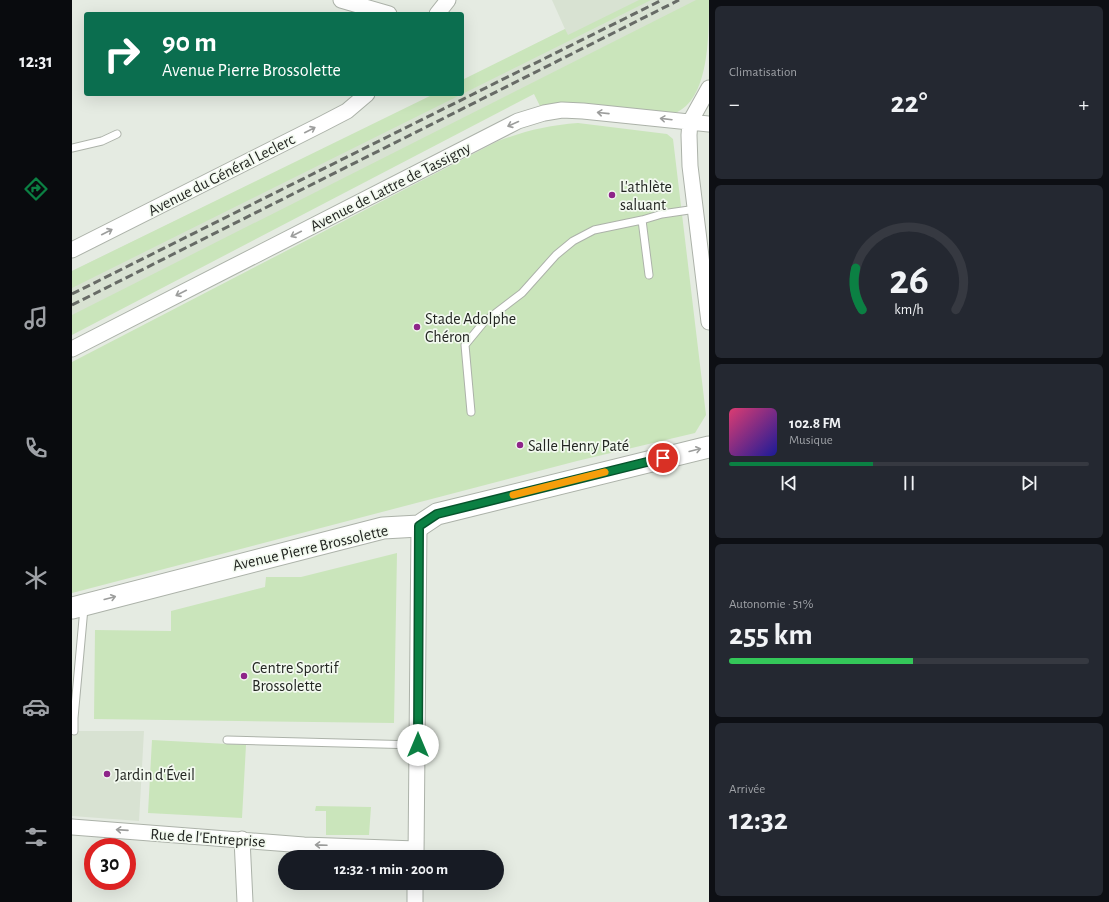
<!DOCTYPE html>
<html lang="fr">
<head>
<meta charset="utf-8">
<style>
  body { margin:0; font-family:"Alegreya Sans",sans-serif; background:#242831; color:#f1f3f6; height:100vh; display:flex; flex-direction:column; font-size:15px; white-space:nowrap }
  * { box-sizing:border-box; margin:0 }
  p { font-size:13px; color:#9ea1a6 }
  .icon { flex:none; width:22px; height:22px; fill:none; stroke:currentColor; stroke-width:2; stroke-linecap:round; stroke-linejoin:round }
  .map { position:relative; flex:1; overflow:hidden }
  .side { display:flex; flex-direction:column; gap:6px; padding:6px; background:#0d0f14; width:400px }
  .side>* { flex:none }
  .guide { position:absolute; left:12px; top:12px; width:380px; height:84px; border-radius:4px; box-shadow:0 4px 16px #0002; background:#0b6e4f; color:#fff; overflow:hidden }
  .speed { position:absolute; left:12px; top:838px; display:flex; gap:8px; font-size:20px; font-weight:700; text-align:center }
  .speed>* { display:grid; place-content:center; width:52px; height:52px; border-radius:50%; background:#171b24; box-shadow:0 4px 16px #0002; line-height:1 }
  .speed .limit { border:6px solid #d22; background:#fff; color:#111 }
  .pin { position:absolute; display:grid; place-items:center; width:34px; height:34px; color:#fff; margin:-17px; border:2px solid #fff; border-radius:50%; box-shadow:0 1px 4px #0007 }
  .me { position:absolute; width:44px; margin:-22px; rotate:0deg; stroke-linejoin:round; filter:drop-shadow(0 0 3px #0008) }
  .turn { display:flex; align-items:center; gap:14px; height:84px; padding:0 12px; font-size:18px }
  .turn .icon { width:52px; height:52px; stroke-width:2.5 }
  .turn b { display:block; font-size:28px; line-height:34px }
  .big { font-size:30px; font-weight:700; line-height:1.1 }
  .side .tile { flex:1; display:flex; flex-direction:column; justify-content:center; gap:6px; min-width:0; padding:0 14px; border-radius:6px; background:#242831 }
  .side .dial { align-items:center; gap:0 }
  .dial svg { height:104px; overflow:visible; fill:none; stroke:#363941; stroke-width:7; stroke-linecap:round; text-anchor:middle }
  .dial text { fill:#f1f3f6; stroke:none }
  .song { display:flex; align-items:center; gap:12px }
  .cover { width:48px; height:48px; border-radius:6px; background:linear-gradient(135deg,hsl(340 70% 55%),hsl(240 70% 35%)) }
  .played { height:4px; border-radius:2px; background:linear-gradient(90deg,#0b8043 40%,#363941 40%) }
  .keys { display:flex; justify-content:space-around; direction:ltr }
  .heat { display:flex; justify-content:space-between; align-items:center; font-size:22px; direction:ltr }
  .charge { height:6px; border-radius:3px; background:linear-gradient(90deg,#34c759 51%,#363941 0) }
  .trip { position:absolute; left:206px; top:850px; width:226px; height:40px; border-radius:20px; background:#171b24; box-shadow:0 4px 16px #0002; font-weight:700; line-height:40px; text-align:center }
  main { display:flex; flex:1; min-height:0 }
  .dock { display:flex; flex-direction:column; width:72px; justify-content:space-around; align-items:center; background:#090b0e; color:#9ea1a6 }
  .dock .icon { width:28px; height:28px }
  .dock .selected { color:#0b8043 }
  .dock b { font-size:18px; color:#f1f3f6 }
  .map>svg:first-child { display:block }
</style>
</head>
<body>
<main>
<nav class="dock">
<b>12:31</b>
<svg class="icon selected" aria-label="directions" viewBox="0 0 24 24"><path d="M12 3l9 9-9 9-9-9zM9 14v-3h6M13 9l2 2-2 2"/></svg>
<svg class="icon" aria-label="music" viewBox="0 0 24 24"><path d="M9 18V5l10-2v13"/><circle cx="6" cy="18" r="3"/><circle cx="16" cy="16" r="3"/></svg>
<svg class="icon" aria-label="phone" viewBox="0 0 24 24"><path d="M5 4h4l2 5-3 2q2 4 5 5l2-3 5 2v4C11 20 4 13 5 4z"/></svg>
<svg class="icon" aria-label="climate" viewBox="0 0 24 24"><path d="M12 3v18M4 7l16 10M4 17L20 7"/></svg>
<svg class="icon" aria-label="car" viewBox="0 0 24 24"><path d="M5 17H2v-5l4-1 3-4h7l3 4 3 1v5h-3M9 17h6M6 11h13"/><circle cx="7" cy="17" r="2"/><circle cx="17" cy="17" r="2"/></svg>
<svg class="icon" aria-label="filters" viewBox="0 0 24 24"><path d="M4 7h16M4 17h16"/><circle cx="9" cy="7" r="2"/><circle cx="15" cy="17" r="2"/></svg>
</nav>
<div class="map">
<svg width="637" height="902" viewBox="0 0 637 902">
  <rect width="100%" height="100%" fill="#e5ebe2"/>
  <!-- built -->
  <path fill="#d8e2d2" d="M480,0H637L460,94L0,331V271L332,110L390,94V81L493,29Z
    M0,731H72L67,821L0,816Z"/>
  <!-- green -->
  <path fill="#cae5bb" d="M567,0H579L0,288V271L362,94H390V80L493,29L496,35Z
    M624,0H637C637,37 637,100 603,113L492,103L468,106L462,94L0,335V315Z
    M506,123L595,134L601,139L634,415L623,433L505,461L0,593V362L426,141C453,131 477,125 506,123Z
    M325,553L322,723L22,719L23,630L99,631V611L193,587L194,577H229Z
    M80,740L174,745L170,818L76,813Z
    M244,806L299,807L297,835H254V811H243Z"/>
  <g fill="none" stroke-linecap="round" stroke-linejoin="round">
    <!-- lane casing -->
    <g stroke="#acb2a9" stroke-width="9">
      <path id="lane" d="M0,148L30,141L45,134
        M570,220L577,275
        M399,412L393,345L412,322L450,293L484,255L501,241L522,230L570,220L590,214L624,209
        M2,731V718L12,608
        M155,740L346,745"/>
    </g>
    <!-- street casing -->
    <g stroke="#acb2a9" stroke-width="17">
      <path id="street" d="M269,0L317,14
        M365,14L376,0
        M637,88L618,122L617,135L618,166L637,322
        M0,250L250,124L275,111L295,94
        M0,349L446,121L472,113L490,110L511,111L637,124
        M0,827L232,845L344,849
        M170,839L173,902
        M344,857L347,526
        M343,902V883"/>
    </g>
    <!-- secondary casing -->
    <g stroke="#acb2a9" stroke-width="23">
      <path id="secondary" d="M0,608L311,528L347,526L365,514L637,447"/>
    </g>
    <!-- lane -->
    <use href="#lane" stroke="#fff" stroke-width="7"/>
    <!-- street -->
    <use href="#street" stroke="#fff" stroke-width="15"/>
    <!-- secondary -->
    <use href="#secondary" stroke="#fff" stroke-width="21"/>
    <!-- rail -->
    <path stroke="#676b66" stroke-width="3" stroke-dasharray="8 4" stroke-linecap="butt" d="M0,294L590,0
      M0,305L607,0"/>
  </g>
  <!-- one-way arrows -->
  <defs><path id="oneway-shaft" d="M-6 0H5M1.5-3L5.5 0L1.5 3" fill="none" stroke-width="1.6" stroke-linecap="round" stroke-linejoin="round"/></defs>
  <g stroke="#9c9d9c">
    <use href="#oneway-shaft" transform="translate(531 113) rotate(-174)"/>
    <use href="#oneway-shaft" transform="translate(594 119) rotate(-173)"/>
    <use href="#oneway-shaft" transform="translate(441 124) rotate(156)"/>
    <use href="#oneway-shaft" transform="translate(238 130) rotate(-27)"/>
    <use href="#oneway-shaft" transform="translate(35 232) rotate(-27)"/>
    <use href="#oneway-shaft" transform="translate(224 234) rotate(153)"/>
    <use href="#oneway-shaft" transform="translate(109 293) rotate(153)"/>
    <use href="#oneway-shaft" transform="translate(623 450) rotate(-14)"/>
    <use href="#oneway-shaft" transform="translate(38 598) rotate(-15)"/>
    <use href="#oneway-shaft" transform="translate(50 830) rotate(-176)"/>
    <use href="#oneway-shaft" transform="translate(249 845) rotate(-178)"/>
  </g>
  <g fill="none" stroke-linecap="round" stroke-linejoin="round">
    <!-- route casing -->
    <g stroke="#07532c" stroke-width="10">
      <path id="route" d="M346,745L347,526L365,514L591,458"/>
    </g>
    <!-- route -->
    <use href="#route" stroke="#0b8043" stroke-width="7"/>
    <!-- slow -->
    <path stroke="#f59e0b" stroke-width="7" d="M441,495L533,472"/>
  </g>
  <!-- markers -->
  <g fill="#8e2589" stroke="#f2f9ef" stroke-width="1.5">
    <circle cx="540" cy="195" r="4"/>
    <circle cx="345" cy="327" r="4"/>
    <circle cx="448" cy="445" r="4"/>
    <circle cx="172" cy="676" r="4"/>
    <circle cx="35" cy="774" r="4"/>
  </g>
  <g text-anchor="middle" stroke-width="3.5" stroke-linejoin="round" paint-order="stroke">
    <!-- street labels -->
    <g font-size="16" fill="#232622" stroke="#f2f9ef">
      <text transform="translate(149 174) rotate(-27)" y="6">Avenue du Général Leclerc</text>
      <text transform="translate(318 186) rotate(-27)" y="6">Avenue de Lattre de Tassigny</text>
      <text transform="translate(238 547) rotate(-13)" y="6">Avenue Pierre Brossolette</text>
      <text transform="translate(136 837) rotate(4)" y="6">Rue de l'Entreprise</text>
    </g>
    <!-- poi labels -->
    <g font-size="16" fill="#232622" stroke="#f2f9ef" text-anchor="start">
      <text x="548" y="192">L'athlète<tspan x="548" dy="18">saluant</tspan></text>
      <text x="353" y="324">Stade Adolphe<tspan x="353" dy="18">Chéron</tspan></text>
      <text x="456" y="451">Salle Henry Paté</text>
      <text x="180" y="673">Centre Sportif<tspan x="180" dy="18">Brossolette</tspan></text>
      <text x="43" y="780">Jardin d'Éveil</text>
    </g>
  </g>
</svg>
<div class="speed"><div class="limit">30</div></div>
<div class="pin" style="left:591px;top:458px;background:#d93025"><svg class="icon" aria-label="arrive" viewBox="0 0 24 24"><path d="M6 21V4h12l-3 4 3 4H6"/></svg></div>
<svg class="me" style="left:346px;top:745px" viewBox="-20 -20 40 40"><circle r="19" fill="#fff"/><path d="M0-13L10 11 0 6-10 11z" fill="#0b8043"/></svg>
<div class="trip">12:32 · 1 min · 200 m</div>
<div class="guide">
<div class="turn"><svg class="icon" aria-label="right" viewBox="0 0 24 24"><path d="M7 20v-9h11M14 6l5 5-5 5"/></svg><div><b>90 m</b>Avenue Pierre Brossolette</div></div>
</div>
</div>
<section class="side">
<div class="tile"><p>Climatisation</p>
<div class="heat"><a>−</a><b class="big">22°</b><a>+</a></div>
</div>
<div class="tile dial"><svg viewBox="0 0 100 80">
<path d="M14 69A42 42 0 1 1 86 69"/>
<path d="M14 69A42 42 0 0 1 9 37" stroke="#0b8043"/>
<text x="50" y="56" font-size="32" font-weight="700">26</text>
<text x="50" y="72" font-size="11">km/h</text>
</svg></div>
<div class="tile">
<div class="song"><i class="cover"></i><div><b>102.8 FM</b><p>Musique</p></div></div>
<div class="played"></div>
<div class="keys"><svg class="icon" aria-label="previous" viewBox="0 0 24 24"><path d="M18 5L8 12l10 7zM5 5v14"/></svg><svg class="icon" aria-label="pause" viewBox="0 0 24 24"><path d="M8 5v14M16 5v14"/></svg><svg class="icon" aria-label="next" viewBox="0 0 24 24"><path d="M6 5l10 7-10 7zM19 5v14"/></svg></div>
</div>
<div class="tile"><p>Autonomie · 51%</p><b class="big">255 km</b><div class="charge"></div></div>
<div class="tile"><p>Arrivée</p><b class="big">12:32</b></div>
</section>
</main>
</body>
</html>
